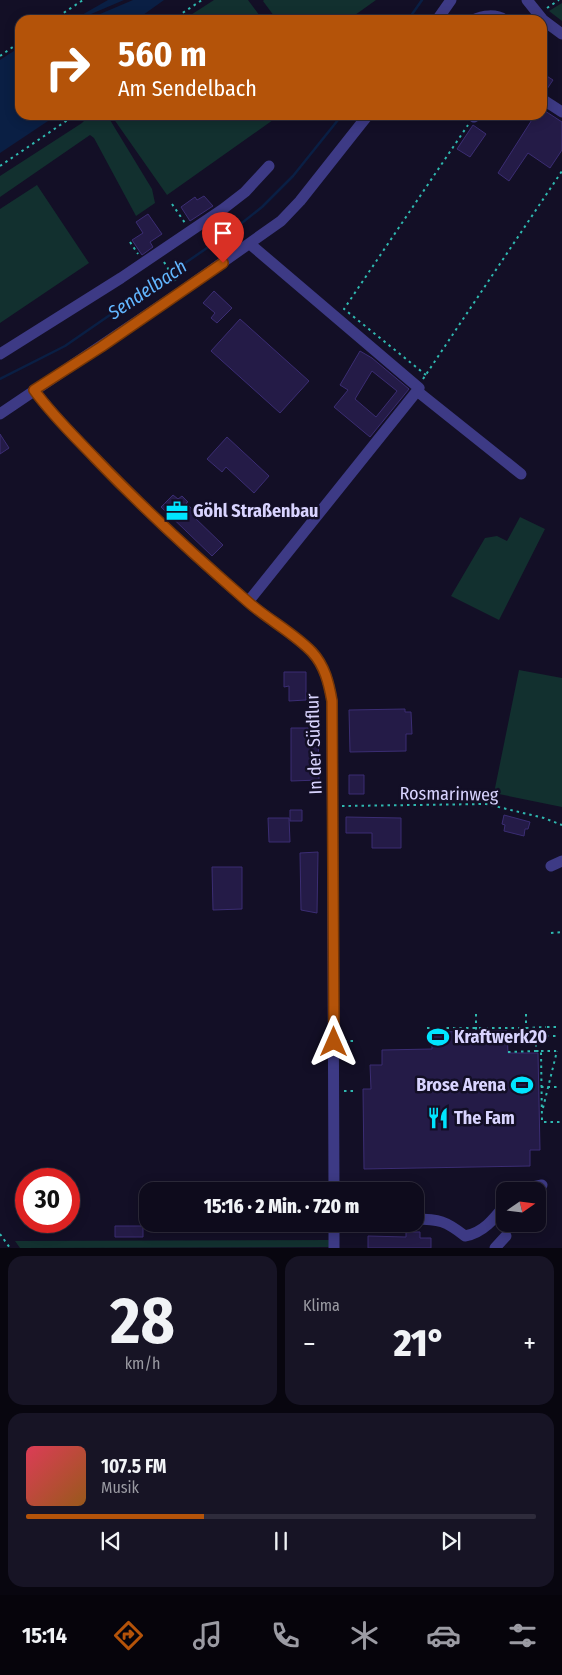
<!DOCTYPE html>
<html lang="de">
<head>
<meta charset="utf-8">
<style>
  body { margin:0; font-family:"Fira Sans Condensed",sans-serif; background:#171425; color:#f1f3f6; height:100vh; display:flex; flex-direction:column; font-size:19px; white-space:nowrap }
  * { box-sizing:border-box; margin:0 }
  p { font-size:16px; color:#9b9ba3 }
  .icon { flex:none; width:28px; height:28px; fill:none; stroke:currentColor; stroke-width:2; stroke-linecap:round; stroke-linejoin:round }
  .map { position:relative; height:1248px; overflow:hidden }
  .sheet { display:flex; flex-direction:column; gap:8px; padding:8px; background:#08060f; flex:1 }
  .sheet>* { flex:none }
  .banner { position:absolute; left:15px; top:15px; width:532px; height:105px; border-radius:15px; box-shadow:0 2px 12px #0003,0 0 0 1px #2e2b3b; background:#b45309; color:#fff; overflow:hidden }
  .needle { width:32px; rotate:76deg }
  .buttons { position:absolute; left:496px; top:1182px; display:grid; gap:10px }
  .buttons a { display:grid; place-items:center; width:50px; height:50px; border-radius:10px; background:#0e0b1c; box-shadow:0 2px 12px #0003,0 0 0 1px #2e2b3b; font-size:25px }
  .speed { position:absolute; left:15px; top:1168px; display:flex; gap:10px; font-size:25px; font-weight:700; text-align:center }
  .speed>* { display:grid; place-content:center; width:65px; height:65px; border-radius:50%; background:#0e0b1c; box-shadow:0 2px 12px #0003,0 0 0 1px #2e2b3b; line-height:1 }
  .speed .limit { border:8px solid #d22; background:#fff; color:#111 }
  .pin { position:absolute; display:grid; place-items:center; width:42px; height:42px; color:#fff; margin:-51px -21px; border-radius:50% 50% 50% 0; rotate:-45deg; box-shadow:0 0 5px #0007 }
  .pin .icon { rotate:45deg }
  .me { position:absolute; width:55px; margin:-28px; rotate:0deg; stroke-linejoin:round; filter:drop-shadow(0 0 4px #0008) }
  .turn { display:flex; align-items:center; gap:18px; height:105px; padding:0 20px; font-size:22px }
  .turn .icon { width:65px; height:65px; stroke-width:2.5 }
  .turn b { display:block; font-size:35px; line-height:42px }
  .big { font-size:38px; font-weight:800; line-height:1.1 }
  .sheet .widget { flex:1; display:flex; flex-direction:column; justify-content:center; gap:8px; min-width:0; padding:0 18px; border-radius:15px; background:#171425 }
  .sheet .dial { align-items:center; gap:0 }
  .dial b { font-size:65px; line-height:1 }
  .song { display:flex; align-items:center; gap:15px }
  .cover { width:60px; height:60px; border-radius:8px; background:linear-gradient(135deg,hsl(350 70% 55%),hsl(30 70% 35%)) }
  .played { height:5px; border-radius:2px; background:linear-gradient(90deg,#b45309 35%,#2e2b3b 35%) }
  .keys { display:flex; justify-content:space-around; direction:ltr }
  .heat { display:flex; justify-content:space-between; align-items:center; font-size:28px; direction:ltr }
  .sheet .tiles { flex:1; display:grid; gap:8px; grid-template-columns:1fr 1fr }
  .widget:last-child { grid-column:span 2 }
  .trip { position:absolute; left:139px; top:1182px; width:285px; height:50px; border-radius:15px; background:#0e0b1c; box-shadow:0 2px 12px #0003,0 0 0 1px #2e2b3b; font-weight:800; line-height:50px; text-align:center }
  .tabs { display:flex; height:80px; justify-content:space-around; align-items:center; background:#06040b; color:#9b9ba3 }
  .tabs .icon { width:35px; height:35px }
  .tabs .selected { color:#b45309 }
  .tabs b { font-size:22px; color:#f1f3f6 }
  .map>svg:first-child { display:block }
</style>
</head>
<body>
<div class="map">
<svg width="562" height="1248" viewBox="0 0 562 1248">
  <rect width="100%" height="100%" fill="#130f26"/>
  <!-- green -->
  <path fill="#12302f" d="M214,0H248L263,20H235L234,18L231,20H183Z
    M264,0H376L348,20H277L263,1Z
    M562,3V21L549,11Z
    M90,115H107L152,189L155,203L136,216L94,138L90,135L0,197V176L82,123Z
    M111,115H280L167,195Z
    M37,185L89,263L0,323V209Z
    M520,517L545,529L499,620L451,596L485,538L497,536L507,541Z
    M519,670L562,678V807L494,793Z
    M329,1240V1247L20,1248L15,1241Z"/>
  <!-- water -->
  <path fill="#0a1f44" d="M108,0H124L77,20H73Z
    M133,0H164L136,20H86Z
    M20,47V115H57L0,153V60Z"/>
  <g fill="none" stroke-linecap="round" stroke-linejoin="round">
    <!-- stream -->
    <path stroke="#0a1f44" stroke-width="2.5" d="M408,20L422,0
      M0,379L65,346L233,230L262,207L293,176L342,115"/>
  </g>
  <!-- building -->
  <path fill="#241b47" stroke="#3b2d73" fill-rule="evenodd" d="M542,73L553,80L545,92H542Z
    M542,109L562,122V150L550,168L528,153L509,181L498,173L535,115H542Z
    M473,125L486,134L470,157L457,149Z
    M204,196L213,206L190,221L181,207L195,197L197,200Z
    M148,214L162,234L150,242L153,247L142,255L132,240L143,233L136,222Z
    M214,291L232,308L217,323L211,318L215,313L203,303Z
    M240,319L309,381L280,413L211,351Z
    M360,351L372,358L409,389L370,437L334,407L348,390L340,385ZM372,371L397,391L376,417L355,399Z
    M0,434L9,448L0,454Z
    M227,437L269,476L254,493L226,467L222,472L207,459Z
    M173,495L178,499L182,496L188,502L186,503L195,512L192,515L223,545L212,556L161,507Z
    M284,672H306V700L289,701V686L284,687Z
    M405,709V712H411L412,734H406V751L350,752L349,710Z
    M291,728H318L319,780L291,781Z
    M349,775H364V794H349Z
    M290,810H302V821H290Z
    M504,815L530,822L528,829H525L524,836L504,831L505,825L502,824Z
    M346,817L401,818V848H372V833H346Z
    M268,818H289L290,842H269Z
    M318,852L317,913L301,910L300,853Z
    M212,867H242V909L213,910Z
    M507,1031L508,1053H538L540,1150H530V1166L364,1169L363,1089H371L370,1065H382V1050L432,1049V1032Z
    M115,1226H143V1237H115Z
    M406,1232H420V1238H431V1248H368V1236L406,1237Z"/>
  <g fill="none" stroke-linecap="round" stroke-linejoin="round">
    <!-- path -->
    <path stroke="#2fb8b0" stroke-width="2" stroke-dasharray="2.5 4" stroke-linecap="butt" d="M547,8L559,0
      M53,20L83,0
      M172,20L202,0
      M0,56L20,42
      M0,166L75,115
      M172,204L185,223
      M130,242L138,254
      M164,262L177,283
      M426,375L344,309L468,125
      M423,379L562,171
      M342,806L486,804L544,818L562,825
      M551,933L562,932
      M476,1014V1031
      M556,1027H546V1036H556
      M427,1028H526V1014
      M526,1028L546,1027
      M344,1041H355
      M536,1051H541L542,1122H561
      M541,1051H556
      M508,1052L536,1051V1037L546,1036
      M541,1087H559
      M344,1091H354
      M543,1108L557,1051
      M0,1234L10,1248"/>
    <!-- minor -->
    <path stroke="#3d3a85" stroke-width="11" d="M527,0L543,20L562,34
      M437,20L451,0
      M473,20C483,15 496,14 505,20
      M542,99L562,112
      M474,117L475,115
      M250,244L419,388L417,391
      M0,354L121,278L223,209L245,192L269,166
      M34,390C53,416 76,438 98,461C145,510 195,556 247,601C268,619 293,633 312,652C325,666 329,684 332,701L334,1191
      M0,414L182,291L281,221L300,201L368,115
      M248,602L417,391L521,474
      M551,866L562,861
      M522,1191L528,1188L542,1185
      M415,1219C439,1219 446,1221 465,1236C483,1233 494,1219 505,1205
      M334,1224V1248
      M495,1248L506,1236"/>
  </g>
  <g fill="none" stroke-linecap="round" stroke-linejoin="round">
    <!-- route casing -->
    <g stroke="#753606" stroke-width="12">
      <path id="route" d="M223,263L101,347L34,390C52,415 74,436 95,458C143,508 194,555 247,601C267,619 294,633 312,652C325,666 329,684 332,701L334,1042"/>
    </g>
    <!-- route -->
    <use href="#route" stroke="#b45309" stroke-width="9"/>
  </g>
  <!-- icons -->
  <defs>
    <g id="office-bare" transform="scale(1.725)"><path d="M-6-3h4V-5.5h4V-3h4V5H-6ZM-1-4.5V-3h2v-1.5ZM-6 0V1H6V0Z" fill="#00e5ff" stroke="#130f26" stroke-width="2.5" paint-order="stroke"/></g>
    <g id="stadium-bare" transform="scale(1.725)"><path d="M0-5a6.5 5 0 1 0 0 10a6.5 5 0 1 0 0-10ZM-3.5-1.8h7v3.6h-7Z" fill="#00e5ff" stroke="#130f26" stroke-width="2.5" paint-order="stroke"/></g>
    <g id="restaurant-bare" transform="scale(1.725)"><path d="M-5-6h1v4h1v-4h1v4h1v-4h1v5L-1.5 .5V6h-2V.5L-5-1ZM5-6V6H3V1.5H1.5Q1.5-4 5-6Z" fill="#00e5ff" stroke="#130f26" stroke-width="2.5" paint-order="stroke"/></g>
  </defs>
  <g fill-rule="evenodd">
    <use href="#office-bare" x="177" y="511"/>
    <use href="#stadium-bare" x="438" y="1037"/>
    <use href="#stadium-bare" x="522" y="1085"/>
    <use href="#restaurant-bare" x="438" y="1118"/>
  </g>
  <g text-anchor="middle" stroke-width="5" stroke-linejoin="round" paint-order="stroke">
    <!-- poi labels -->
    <g font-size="18" font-weight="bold" fill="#d9d4ff" stroke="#130f26" text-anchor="start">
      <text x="193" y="517">Göhl Straßenbau</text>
      <text x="454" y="1043">Kraftwerk20</text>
      <text x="506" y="1091" text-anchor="end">Brose Arena</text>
      <text x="454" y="1124">The Fam</text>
    </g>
    <!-- street labels -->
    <g font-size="18" fill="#d9d4ff" stroke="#130f26">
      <text transform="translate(314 744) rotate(-92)" y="6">In der Südflur</text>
      <text transform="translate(449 794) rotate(1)" y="6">Rosmarinweg</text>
    </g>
    <!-- water labels -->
    <g font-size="19" font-style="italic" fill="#62b6ff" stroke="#130f26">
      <text transform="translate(147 289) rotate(-34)" y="7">Sendelbach</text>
    </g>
  </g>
</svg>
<div class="buttons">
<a><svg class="needle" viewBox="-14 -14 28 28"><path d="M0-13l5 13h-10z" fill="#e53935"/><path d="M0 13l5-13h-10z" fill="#9b9ba3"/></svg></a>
</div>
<div class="speed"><div class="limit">30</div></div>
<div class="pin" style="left:223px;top:263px;background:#d93025"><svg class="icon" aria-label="arrive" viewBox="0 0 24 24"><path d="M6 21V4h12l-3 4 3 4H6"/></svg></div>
<svg class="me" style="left:334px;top:1042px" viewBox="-20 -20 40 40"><path d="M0-17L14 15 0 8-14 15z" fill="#b45309" stroke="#fff" stroke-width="4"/></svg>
<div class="trip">15:16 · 2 Min. · 720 m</div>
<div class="banner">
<div class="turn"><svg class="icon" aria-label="right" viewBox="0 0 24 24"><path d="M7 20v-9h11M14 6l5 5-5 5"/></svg><div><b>560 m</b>Am Sendelbach</div></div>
</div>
</div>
<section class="sheet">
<div class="tiles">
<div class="widget dial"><b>28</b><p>km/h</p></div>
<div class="widget"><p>Klima</p>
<div class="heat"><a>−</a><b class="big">21°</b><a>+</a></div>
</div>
<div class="widget">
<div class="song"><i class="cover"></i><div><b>107.5 FM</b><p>Musik</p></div></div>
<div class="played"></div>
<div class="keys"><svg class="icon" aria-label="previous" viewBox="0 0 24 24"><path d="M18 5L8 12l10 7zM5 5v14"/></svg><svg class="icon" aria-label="pause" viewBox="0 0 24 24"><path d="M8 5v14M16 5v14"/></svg><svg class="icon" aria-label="next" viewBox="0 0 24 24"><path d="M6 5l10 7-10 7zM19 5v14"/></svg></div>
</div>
</div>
</section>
<nav class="tabs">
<b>15:14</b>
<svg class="icon selected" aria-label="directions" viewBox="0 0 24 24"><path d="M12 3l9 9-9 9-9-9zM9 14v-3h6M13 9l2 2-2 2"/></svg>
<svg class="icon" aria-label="music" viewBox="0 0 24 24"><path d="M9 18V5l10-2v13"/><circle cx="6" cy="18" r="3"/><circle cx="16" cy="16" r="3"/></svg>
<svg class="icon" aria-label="phone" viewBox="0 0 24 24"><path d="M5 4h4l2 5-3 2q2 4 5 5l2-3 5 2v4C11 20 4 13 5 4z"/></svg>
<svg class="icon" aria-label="climate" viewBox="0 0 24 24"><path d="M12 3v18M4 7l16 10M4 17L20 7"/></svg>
<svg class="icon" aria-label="car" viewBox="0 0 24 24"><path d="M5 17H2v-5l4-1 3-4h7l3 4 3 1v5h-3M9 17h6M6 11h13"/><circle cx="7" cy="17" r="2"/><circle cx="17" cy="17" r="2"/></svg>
<svg class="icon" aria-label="filters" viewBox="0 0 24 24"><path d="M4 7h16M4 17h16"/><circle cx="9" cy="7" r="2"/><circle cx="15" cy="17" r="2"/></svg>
</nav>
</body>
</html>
